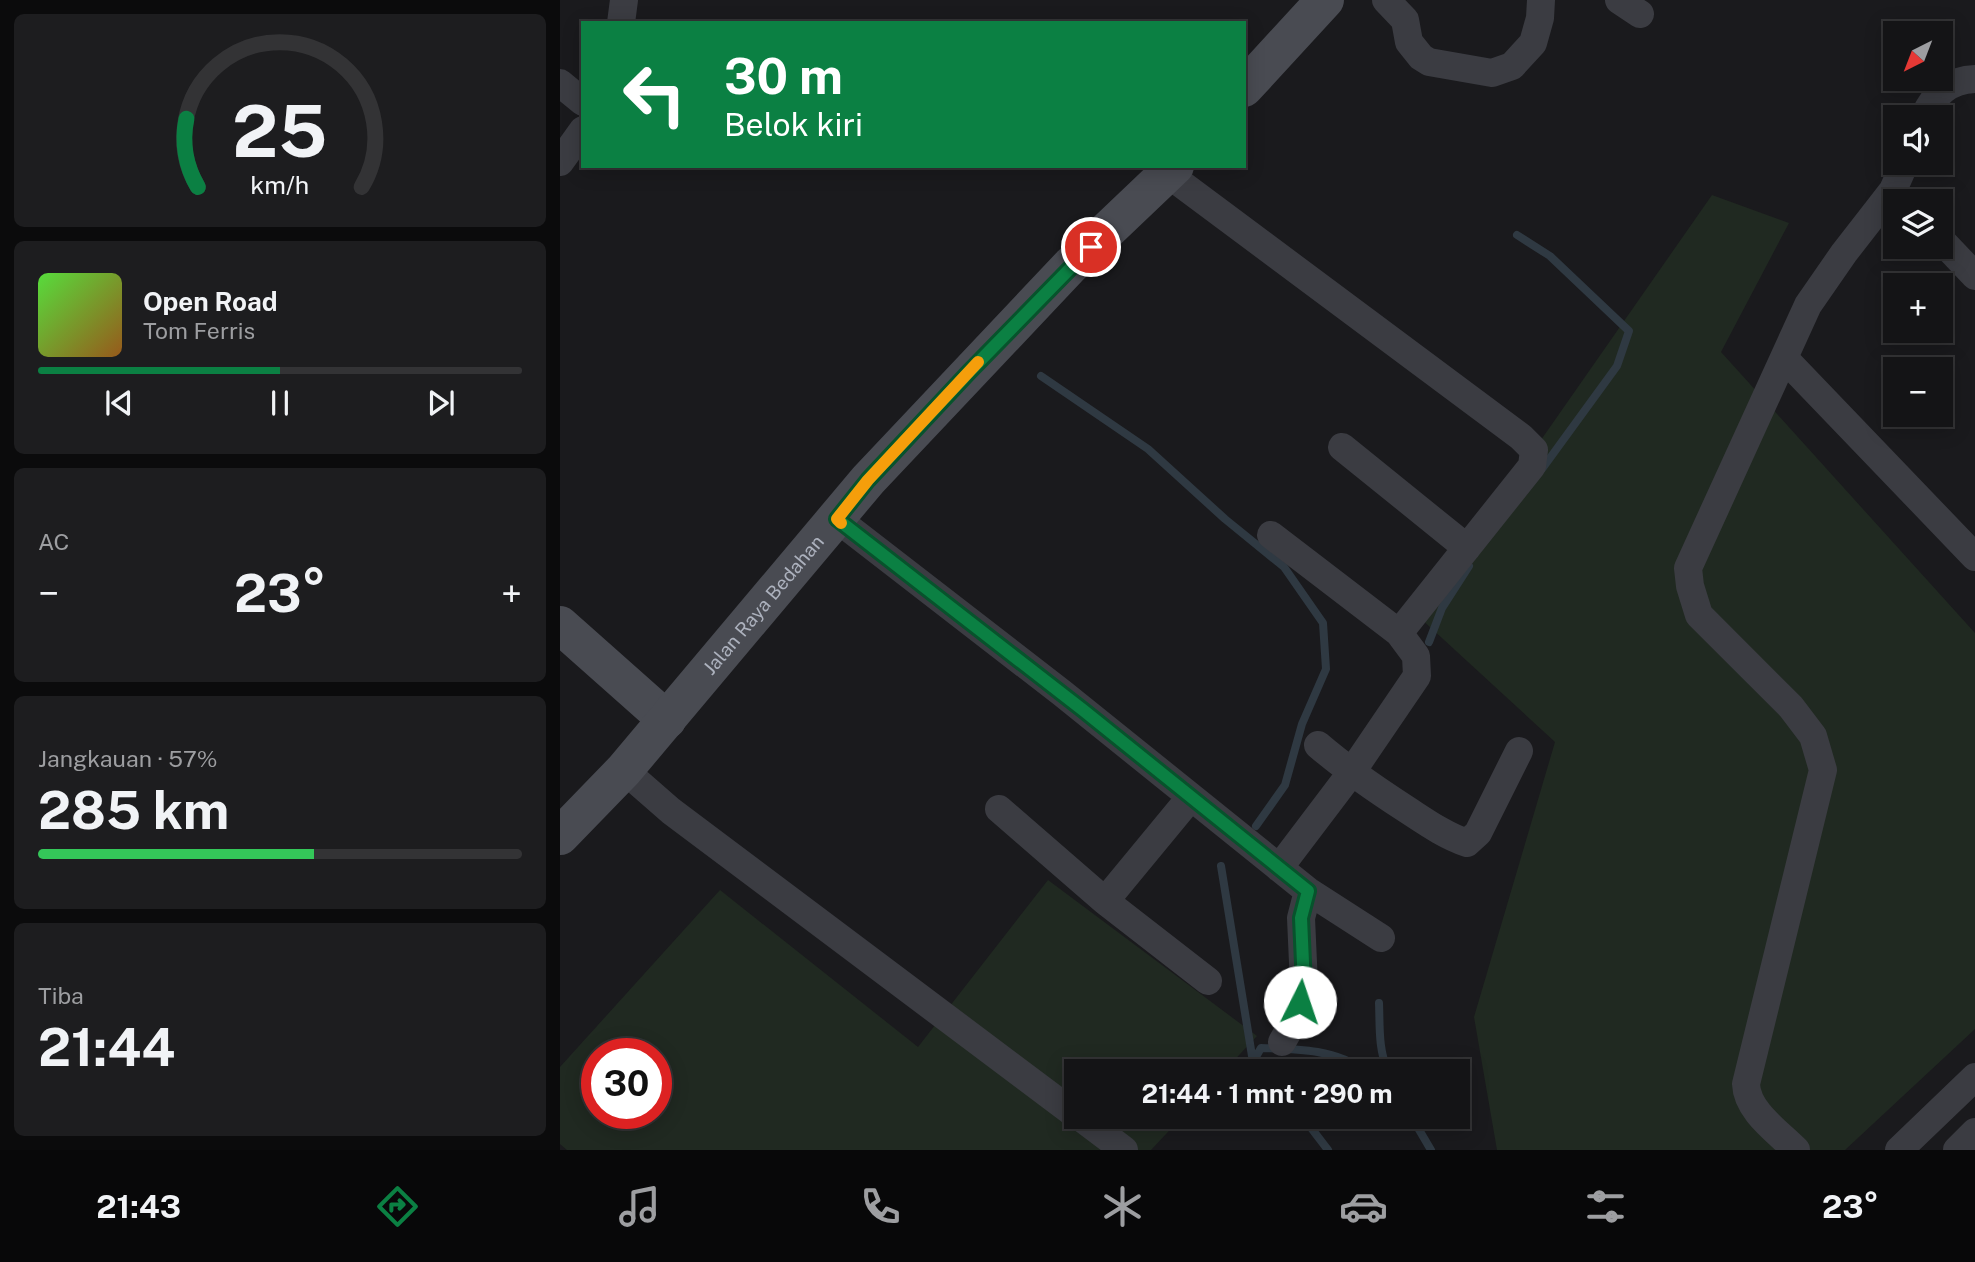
<!DOCTYPE html>
<html lang="id">
<head>
<meta charset="utf-8">
<style>
  body { margin:0; font-family:"Public Sans",sans-serif; background:#1d1d1f; color:#f1f3f6; height:100vh; display:flex; flex-direction:column; font-size:26px; white-space:nowrap }
  * { box-sizing:border-box; margin:0 }
  p { font-size:23px; color:#9d9ea1 }
  .icon { flex:none; width:38px; height:38px; fill:none; stroke:currentColor; stroke-width:2; stroke-linecap:round; stroke-linejoin:round }
  .map { position:relative; flex:1; overflow:hidden }
  .side { display:flex; flex-direction:column; gap:14px; padding:14px; background:#0b0b0c; width:560px }
  .side>* { flex:none }
  .guide { position:absolute; left:21px; top:21px; width:665px; height:147px; border-radius:0px; box-shadow:0 4px 18px #0003,0 0 0 2px #333335; background:#0b8043; color:#fff; overflow:hidden }
  .needle { width:46px; rotate:222deg }
  .buttons { position:absolute; left:1323px; top:21px; display:grid; gap:14px }
  .buttons a { display:grid; place-items:center; width:70px; height:70px; border-radius:0px; background:#141416; box-shadow:0 4px 18px #0003,0 0 0 2px #333335; font-size:35px }
  .speed { position:absolute; left:21px; top:1038px; display:flex; gap:14px; font-size:35px; font-weight:700; text-align:center }
  .speed>* { display:grid; place-content:center; width:91px; height:91px; border-radius:50%; background:#141416; box-shadow:0 4px 18px #0003,0 0 0 2px #333335; line-height:1 }
  .speed .limit { border:10px solid #d22; background:#fff; color:#111 }
  .pin { position:absolute; display:grid; place-items:center; width:60px; height:60px; color:#fff; margin:-30px; border:4px solid #fff; border-radius:50%; box-shadow:0 2px 7px #0007 }
  .me { position:absolute; width:77px; margin:-38px; rotate:4deg; stroke-linejoin:round; filter:drop-shadow(0 0 5px #0008) }
  .turn { display:flex; align-items:center; gap:24px; height:147px; padding:0 28px; font-size:32px }
  .turn .icon { width:91px; height:91px; stroke-width:2.5 }
  .turn b { display:block; font-size:49px; line-height:60px }
  .big { font-size:52px; font-weight:700; line-height:1.1 }
  .side .widget { flex:1; display:flex; flex-direction:column; justify-content:center; gap:10px; min-width:0; padding:0 24px; border-radius:10px; background:#1d1d1f }
  .side .dial { align-items:center; gap:0 }
  .dial svg { height:182px; overflow:visible; fill:none; stroke:#333335; stroke-width:7; stroke-linecap:round; text-anchor:middle }
  .dial text { fill:#f1f3f6; stroke:none }
  .song { display:flex; align-items:center; gap:21px }
  .cover { width:84px; height:84px; border-radius:10px; background:linear-gradient(135deg,hsl(110 70% 55%),hsl(30 70% 35%)) }
  .played { height:7px; border-radius:4px; background:linear-gradient(90deg,#0b8043 50%,#333335 50%) }
  .keys { display:flex; justify-content:space-around; direction:ltr }
  .heat { display:flex; justify-content:space-between; align-items:center; font-size:38px; direction:ltr }
  .charge { height:10px; border-radius:5px; background:linear-gradient(90deg,#34c759 57%,#333335 0) }
  .trip { position:absolute; left:504px; top:1059px; width:406px; height:70px; border-radius:0px; background:#141416; box-shadow:0 4px 18px #0003,0 0 0 2px #333335; font-weight:700; line-height:70px; text-align:center }
  .dock { display:flex; height:112px; justify-content:space-around; align-items:center; background:#080809; color:#9d9ea1 }
  .dock .icon { width:49px; height:49px }
  .dock .active { color:#0b8043 }
  .dock b { font-size:32px; color:#f1f3f6 }
  main { display:flex; flex:1; min-height:0 }
  .map>svg:first-child { display:block }
</style>
</head>
<body>
<main>
<section class="side">
<div class="widget dial"><svg viewBox="0 0 100 80">
<path d="M14 69A42 42 0 1 1 86 69"/>
<path d="M14 69A42 42 0 0 1 9 39" stroke="#0b8043"/>
<text x="50" y="56" font-size="32" font-weight="700">25</text>
<text x="50" y="72" font-size="11">km/h</text>
</svg></div>
<div class="widget">
<div class="song"><i class="cover"></i><div><b>Open Road</b><p>Tom Ferris</p></div></div>
<div class="played"></div>
<div class="keys"><svg class="icon" aria-label="previous" viewBox="0 0 24 24"><path d="M18 5L8 12l10 7zM5 5v14"/></svg><svg class="icon" aria-label="pause" viewBox="0 0 24 24"><path d="M8 5v14M16 5v14"/></svg><svg class="icon" aria-label="next" viewBox="0 0 24 24"><path d="M6 5l10 7-10 7zM19 5v14"/></svg></div>
</div>
<div class="widget"><p>AC</p>
<div class="heat"><a>−</a><b class="big">23°</b><a>+</a></div>
</div>
<div class="widget"><p>Jangkauan · 57%</p><b class="big">285 km</b><div class="charge"></div></div>
<div class="widget"><p>Tiba</p><b class="big">21:44</b></div>
</section>
<div class="map">
<svg width="1415" height="1150" viewBox="0 0 1415 1150">
  <rect width="100%" height="100%" fill="#1a1a1d"/>
  <!-- green -->
  <path fill="#202921" fill-rule="evenodd" d="M1152,195L1229,223L1161,352L1415,633V1029L1285,1150H937L914,1017L995,742L858,616Z
    M488,880L697,1036L664,1071H516V1116L622,1117L591,1150H7L0,1144V1067L160,890L358,1047ZM37,1054H96V1113H37Z"/>
  <g fill="none" stroke-linecap="round" stroke-linejoin="round">
    <!-- stream -->
    <path stroke="#2f3942" stroke-width="8" d="M957,235L990,256L1069,331L1057,366L982,469
      M481,376L588,449L665,519L724,567L763,623L766,669L742,724L725,785L696,826
      M869,642L882,608L909,566
      M661,866L693,1062L701,1071
      M819,1003C820,1026 818,1049 828,1071
      M693,1062L701,1048C736,1049 776,1049 804,1071
      M742,1116L768,1150
      M851,1116L871,1150"/>
    <!-- street -->
    <path stroke="#3b3c42" stroke-width="28" d="M826,0L845,20L849,42L861,57L869,62L932,73L952,66L973,43L980,18L981,0
      M1059,0L1080,14
      M61,23L64,0
      M0,83L23,102
      M1364,117C1374,94 1389,80 1415,79
      M0,162L23,130
      M608,174L961,437L974,450L972,466L839,633
      M1381,240L1415,276
      M1224,358L1415,557
      M782,447L907,548
      M277,519L502,693L748,891L821,938
      M711,535L839,633L856,656L857,676L791,773L719,868
      M758,745C786,769 815,789 846,809C866,822 884,835 907,843L918,833L959,751
      M64,770L111,811L516,1115
      M439,809L545,901L648,981
      M545,901L630,798
      M722,1042L736,1018L744,985L741,918L748,891
      M519,1116L564,1150
      M1236,1150C1217,1131 1187,1111 1186,1084L1263,770L1253,736L1231,707L1139,615L1130,586L1128,568L1248,305L1284,253L1333,190L1345,163
      M1339,1150L1415,1077
      M1397,1150L1415,1132"/>
    <!-- secondary -->
    <g stroke="#494b52" stroke-width="38">
      <path d="M684,88L765,0"/>
      <path d="M0,625L107,720"/>
      <path id="s1" d="M0,836L64,770L308,480L511,265L615,166"/>
    </g>
  </g>
  <g fill="none" stroke-linecap="round" stroke-linejoin="round">
    <!-- route casing -->
    <g stroke="#07532c" stroke-width="18">
      <path id="route" d="M531,247L409,372L308,480L277,519L523,710L748,891L741,918L744,985L740,1002"/>
    </g>
    <!-- route -->
    <use href="#route" stroke="#0b8043" stroke-width="12"/>
    <!-- slow -->
    <path stroke="#f59e0b" stroke-width="12" d="M281,523L277,519L308,480L418,362"/>
  </g>
  <g text-anchor="middle" stroke-width="7" stroke-linejoin="round" paint-order="stroke">
    <!-- street labels -->
    <g font-size="19" fill="#acb1bd" stroke="#151518">
      <text dy="7" stroke="none"><textPath href="#s1" startOffset="308">Jalan Raya Bedahan</textPath></text>
    </g>
  </g>
</svg>
<div class="buttons">
<a><svg class="needle" viewBox="-14 -14 28 28"><path d="M0-13l5 13h-10z" fill="#e53935"/><path d="M0 13l5-13h-10z" fill="#9d9ea1"/></svg></a>
<a><svg class="icon" aria-label="sound" viewBox="0 0 24 24"><path d="M4 9h4l5-4v14l-5-4H4zM17 9q2 3 0 6"/></svg></a>
<a><svg class="icon" aria-label="layers" viewBox="0 0 24 24"><path d="M12 4l9 5-9 5-9-5zM3 14l9 5 9-5"/></svg></a>
<a>+</a>
<a>−</a>
</div>
<div class="speed"><div class="limit">30</div></div>
<div class="pin" style="left:531px;top:247px;background:#d93025"><svg class="icon" aria-label="arrive" viewBox="0 0 24 24"><path d="M6 21V4h12l-3 4 3 4H6"/></svg></div>
<svg class="me" style="left:740px;top:1002px" viewBox="-20 -20 40 40"><circle r="19" fill="#fff"/><path d="M0-13L10 11 0 6-10 11z" fill="#0b8043"/></svg>
<div class="trip">21:44 · 1 mnt · 290 m</div>
<div class="guide">
<div class="turn"><svg class="icon" aria-label="left" viewBox="0 0 24 24"><path d="M17 20v-9H6M10 6l-5 5 5 5"/></svg><div><b>30 m</b>Belok kiri</div></div>
</div>
</div>
</main>
<nav class="dock">
<b>21:43</b>
<svg class="icon active" aria-label="directions" viewBox="0 0 24 24"><path d="M12 3l9 9-9 9-9-9zM9 14v-3h6M13 9l2 2-2 2"/></svg>
<svg class="icon" aria-label="music" viewBox="0 0 24 24"><path d="M9 18V5l10-2v13"/><circle cx="6" cy="18" r="3"/><circle cx="16" cy="16" r="3"/></svg>
<svg class="icon" aria-label="phone" viewBox="0 0 24 24"><path d="M5 4h4l2 5-3 2q2 4 5 5l2-3 5 2v4C11 20 4 13 5 4z"/></svg>
<svg class="icon" aria-label="climate" viewBox="0 0 24 24"><path d="M12 3v18M4 7l16 10M4 17L20 7"/></svg>
<svg class="icon" aria-label="car" viewBox="0 0 24 24"><path d="M5 17H2v-5l4-1 3-4h7l3 4 3 1v5h-3M9 17h6M6 11h13"/><circle cx="7" cy="17" r="2"/><circle cx="17" cy="17" r="2"/></svg>
<svg class="icon" aria-label="filters" viewBox="0 0 24 24"><path d="M4 7h16M4 17h16"/><circle cx="9" cy="7" r="2"/><circle cx="15" cy="17" r="2"/></svg>
<b>23°</b>
</nav>
</body>
</html>
